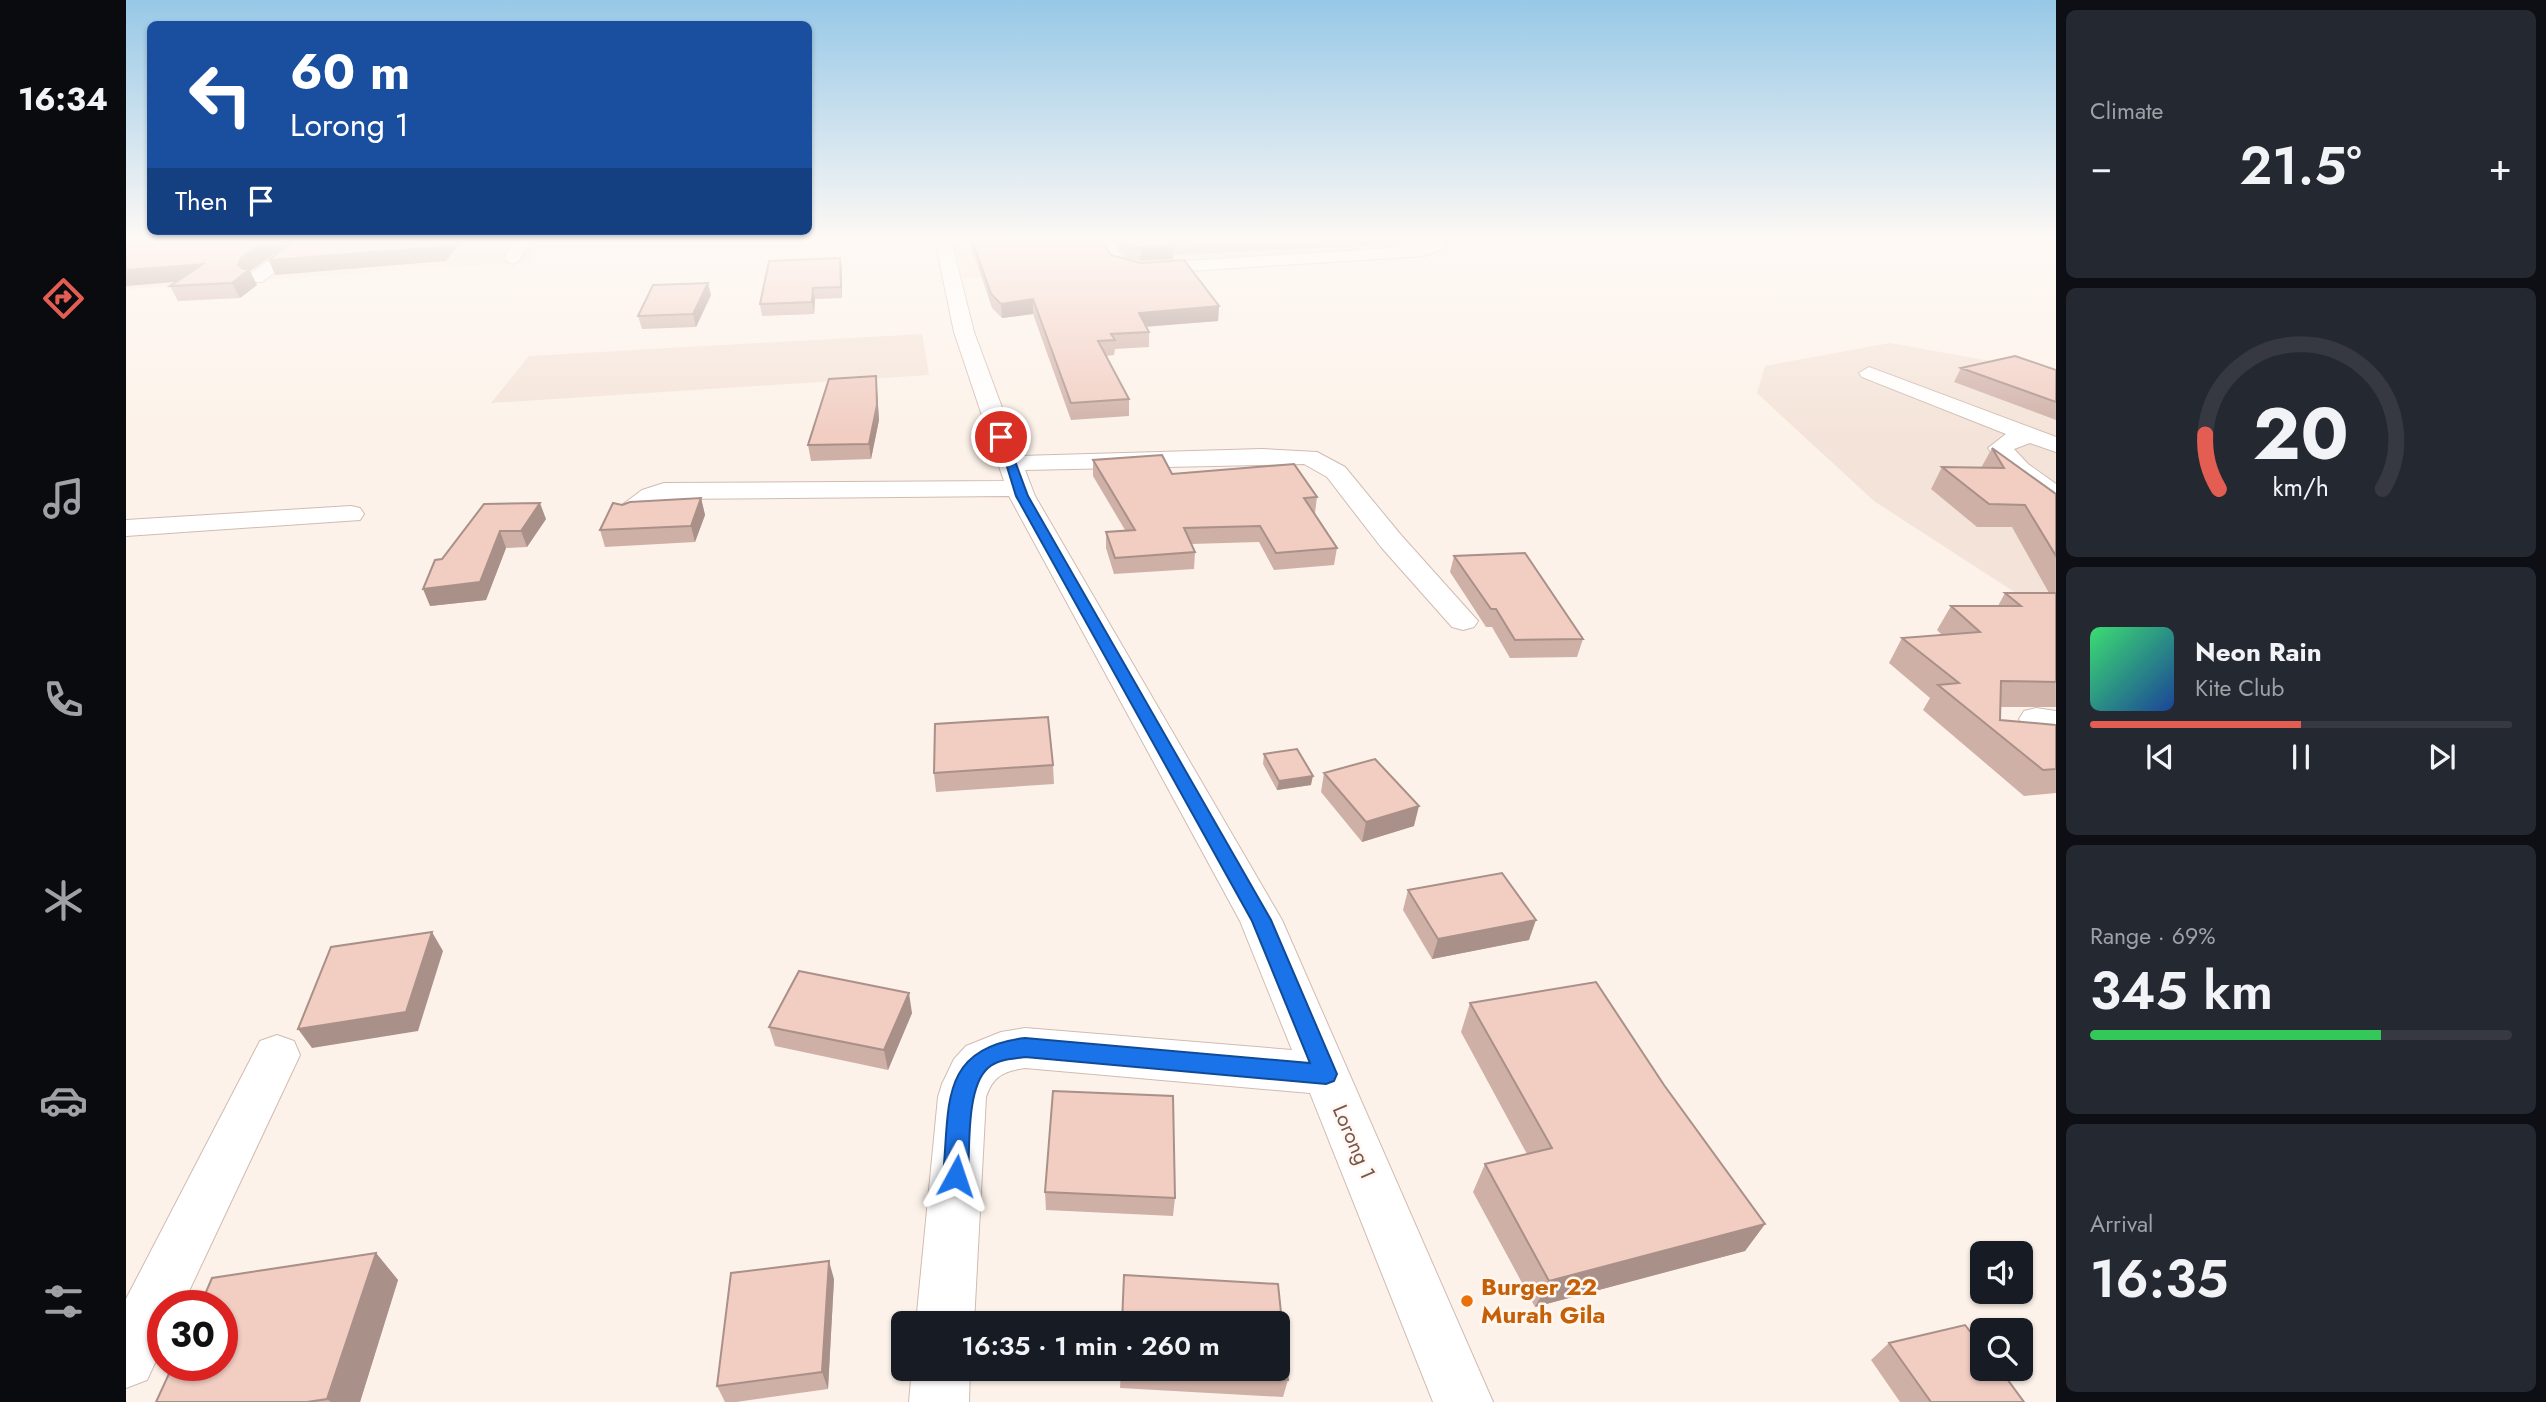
<!DOCTYPE html>
<html lang="en">
<head>
<meta charset="utf-8">
<style>
  body { margin:0; font-family:Jost,sans-serif; background:#242831; color:#f1f3f6; height:100vh; display:flex; flex-direction:column; font-size:26px; white-space:nowrap }
  * { box-sizing:border-box; margin:0 }
  p { font-size:23px; color:#9ea1a6 }
  .icon { flex:none; width:38px; height:38px; fill:none; stroke:currentColor; stroke-width:2; stroke-linecap:round; stroke-linejoin:round }
  .map { position:relative; flex:1; overflow:hidden }
  .drawer { display:flex; flex-direction:column; gap:10px; padding:10px; background:#0d0f14; width:490px }
  .drawer>* { flex:none }
  .hud { position:absolute; left:21px; top:21px; width:665px; height:214px; border-radius:10px; box-shadow:0 2px 5px #0004; background:#1a4fa0; color:#fff; overflow:hidden }
  .fabs { position:absolute; left:1844px; top:1241px; display:grid; gap:14px }
  .fabs a { display:grid; place-items:center; width:63px; height:63px; border-radius:10px; background:#171b24; box-shadow:0 2px 5px #0004; font-size:35px }
  .speed { position:absolute; left:21px; top:1290px; display:flex; gap:14px; font-size:35px; font-weight:700; text-align:center }
  .speed>* { display:grid; place-content:center; width:91px; height:91px; border-radius:50%; background:#171b24; box-shadow:0 2px 5px #0004; line-height:1 }
  .speed .limit { border:10px solid #d22; background:#fff; color:#111 }
  .pin { position:absolute; display:grid; place-items:center; width:60px; height:60px; color:#fff; margin:-30px; border:4px solid #fff; border-radius:50%; box-shadow:0 2px 7px #0007 }
  .me { position:absolute; width:77px; margin:-38px; rotate:5deg; stroke-linejoin:round; filter:drop-shadow(0 0 5px #0008) }
  .turn { display:flex; align-items:center; gap:24px; height:147px; padding:0 28px; font-size:32px }
  .turn .icon { width:91px; height:91px; stroke-width:2.5 }
  .turn b { display:block; font-size:49px; line-height:60px }
  .then { display:flex; align-items:center; height:66px; padding:0 28px; background:#0003; gap:14px; font-size:26px }
  .big { font-size:52px; font-weight:600; line-height:1.1 }
  .drawer .widget { flex:1; display:flex; flex-direction:column; justify-content:center; gap:10px; min-width:0; padding:0 24px; border-radius:10px; background:#242831 }
  .drawer .dial { align-items:center; gap:0 }
  .dial svg { height:182px; overflow:visible; fill:none; stroke:#363941; stroke-width:7; stroke-linecap:round; text-anchor:middle }
  .dial text { fill:#f1f3f6; stroke:none }
  .song { display:flex; align-items:center; gap:21px }
  .cover { width:84px; height:84px; border-radius:10px; background:linear-gradient(135deg,hsl(140 70% 55%),hsl(220 70% 35%)) }
  .played { height:7px; border-radius:4px; background:linear-gradient(90deg,#e35d52 50%,#363941 50%) }
  .keys { display:flex; justify-content:space-around; direction:ltr }
  .heat { display:flex; justify-content:space-between; align-items:center; font-size:38px; direction:ltr }
  .charge { height:10px; border-radius:5px; background:linear-gradient(90deg,#34c759 69%,#363941 0) }
  .trip { position:absolute; left:765px; top:1311px; width:399px; height:70px; border-radius:10px; background:#171b24; box-shadow:0 2px 5px #0004; font-weight:600; line-height:70px; text-align:center }
  main { display:flex; flex:1; min-height:0 }
  .tab-bar { display:flex; flex-direction:column; width:126px; justify-content:space-around; align-items:center; background:#090b0e; color:#9ea1a6 }
  .tab-bar .icon { width:49px; height:49px }
  .tab-bar .current { color:#e35d52 }
  .tab-bar b { font-size:32px; color:#f1f3f6 }
  .map>svg:first-child { display:block }
</style>
</head>
<body>
<main>
<nav class="tab-bar">
<b>16:34</b>
<svg class="icon current" aria-label="directions" viewBox="0 0 24 24"><path d="M12 3l9 9-9 9-9-9zM9 14v-3h6M13 9l2 2-2 2"/></svg>
<svg class="icon" aria-label="music" viewBox="0 0 24 24"><path d="M9 18V5l10-2v13"/><circle cx="6" cy="18" r="3"/><circle cx="16" cy="16" r="3"/></svg>
<svg class="icon" aria-label="phone" viewBox="0 0 24 24"><path d="M5 4h4l2 5-3 2q2 4 5 5l2-3 5 2v4C11 20 4 13 5 4z"/></svg>
<svg class="icon" aria-label="climate" viewBox="0 0 24 24"><path d="M12 3v18M4 7l16 10M4 17L20 7"/></svg>
<svg class="icon" aria-label="car" viewBox="0 0 24 24"><path d="M5 17H2v-5l4-1 3-4h7l3 4 3 1v5h-3M9 17h6M6 11h13"/><circle cx="7" cy="17" r="2"/><circle cx="17" cy="17" r="2"/></svg>
<svg class="icon" aria-label="filters" viewBox="0 0 24 24"><path d="M4 7h16M4 17h16"/><circle cx="9" cy="7" r="2"/><circle cx="15" cy="17" r="2"/></svg>
</nav>
<div class="map">
<svg width="1930" height="1402" viewBox="0 0 1930 1402">
  <rect width="100%" height="100%" fill="#fcf2e9"/>
  <!-- residential -->
  <path fill="#f4e3d8" d="M0,240H412L403,262L0,289Z
    M826,240H1317L1333,252L837,279Z
    M796,334L803,375L365,403L403,356Z
    M1764,343L1930,373V619L1748,501L1631,393L1639,366Z"/>
  <g fill="none" stroke-linecap="round" stroke-linejoin="round">
    <!-- minor casing -->
    <g stroke="#d1bbb1" stroke-width="2">
      <path id="minor" d="M171,240H189L136,282H124L121,278L124,274Z
        M388,240H404L392,262L386,264L378,259Z
        M809,240H825L848,332L894,456L1136,449L1191,452L1219,467L1275,535L1352,621L1348,627L1337,630L1326,627L1255,547L1201,477L1178,464L899,470L909,496L1156,920L1367,1402H1307L1184,1093L899,1068C878,1071 867,1076 860,1097L848,1323H790L812,1097L816,1084L828,1059L840,1046L875,1032L899,1028L1166,1050L1114,921L883,496L540,499L501,519L492,517L488,511L516,490L538,483L878,481L828,332Z
        M969,240H985L998,260L1014,264L1295,246L1301,244L1298,240H1317L1319,243L1316,249L1298,256L1014,274L986,266Z
        M1743,367L1930,437V452L1904,443L1888,449L1902,464L1930,484V504C1904,497 1877,469 1862,448L1880,434L1736,377L1733,373Z
        M225,506L234,508L238,514L234,520L0,536V520Z
        M1910,708L1930,711V733L1898,727L1893,719L1898,711Z
        M151,1035L168,1041L174,1055L56,1306H37V1346L21,1380L0,1388V1299L134,1041Z
        M786,1368H844L843,1402H783Z"/>
    </g>
    <!-- minor -->
    <use href="#minor" fill="#fff" fill-rule="evenodd"/>
  </g>
  <!-- wall -->
  <path fill="#cfb0a7" d="M0,240H168L124,271L131,285L114,298L52,301L44,286L51,281L0,286Z
    M844,240H976L985,255L1093,306L1092,321L1020,327L1023,332V347L989,349L988,355L980,356L1003,399V416L945,420L907,314L876,318L866,308L845,246Z
    M987,240H1276L1275,244L1047,255V259L1014,261L1000,258Z
    M714,258L716,269V298L689,299L688,314L636,316L634,304Z
    M585,295L570,327L516,329L512,316Z
    M1835,368L1930,370V420L1828,382Z
    M750,376L753,420L745,459L685,461L682,445Z
    M1866,448L1930,494V707H1874V720L1930,725V793L1898,796L1797,710L1804,698L1763,663L1776,638L1816,635L1811,630L1825,606H1872L1879,593H1923L1886,527H1851L1805,489L1816,467L1855,468Z
    M967,460L1191,497L1189,513H1188L1211,548L1208,565L1148,570L1133,542L1065,544L1069,552L1068,569L988,574L980,548V532L999,530L967,476Z
    M575,498L579,515L569,542L479,547L474,530L496,505Z
    M358,504L420,519L401,547L380,548L360,600L304,606Z
    M1328,556L1457,639L1451,657L1384,658L1366,627H1360L1324,572Z
    M1138,754L1185,785L1151,790L1137,764Z
    M927,765L928,784L810,792L808,773Z
    M1198,773L1288,826L1236,842L1195,792Z
    M1282,890L1403,940L1306,959L1277,910Z
    M1344,1003L1538,1085L1639,1224L1619,1251L1409,1307L1347,1192L1359,1164L1401,1154L1335,1032Z
    M786,1013L762,1070L649,1046L643,1027Z
    M919,1192L1049,1198L1047,1216L920,1210Z
    M250,1253L272,1280L234,1402H30Z
    M708,1279L702,1389L610,1402H599L591,1386Z
    M1763,1343L1898,1402H1774L1745,1360Z
    M995,1368L1162,1380L1157,1397L994,1388Z"/>
  <!-- shaded-wall -->
  <path fill="#a99088" d="M141,240H168L124,271L131,285L114,298L106,283L115,258Z
    M321,240H336L320,261L149,275L143,260Z
    M1047,246V259L1014,261L1015,248Z
    M714,258L716,269V298L715,287Z
    M77,264L84,279L0,286V270Z
    M582,283L585,295L570,327L567,314Z
    M687,288L689,299L688,314L686,302Z
    M907,299V314L876,318L875,304Z
    M1093,306L1092,321L1012,327L1013,313Z
    M750,376L753,420L745,459L743,444Z
    M575,498L579,515L569,542L565,526Z
    M414,503L420,519L401,547L395,531Z
    M374,531L380,548L360,600L304,606L297,589Z
    M1187,776L1185,785L1151,790L1153,781Z
    M1293,806L1288,826L1236,842L1240,822Z
    M1410,920L1403,940L1306,959L1312,939Z
    M306,932L317,951L292,1031L186,1048L172,1029Z
    M783,993L786,1013L762,1070L758,1050Z
    M1639,1224L1619,1251L1409,1307L1423,1281Z
    M250,1253L272,1280L234,1402H205L201,1399Z
    M703,1261L708,1279L702,1389L696,1372Z"/>
  <!-- building -->
  <path fill="#f1cdc2" stroke="#a99088" stroke-width="2" d="M0,240H141L115,258L112,265L117,269H124L106,283L44,286L77,264L0,270Z
    M169,240H321L315,247L143,260Z
    M846,240H976L985,255L1015,263L1058,260L1093,306L1013,313L1023,332L985,334L989,340L972,341L1003,399L945,403L907,299L875,304L865,294Z
    M996,240H1097L1044,242L1047,246L1015,248L1000,245Z
    M714,258L715,287L687,288L686,302L634,304L643,261Z
    M582,283L567,314L512,316L527,285Z
    M1889,356L1930,370V402L1835,368Z
    M750,376L751,405L743,444L682,445L703,379Z
    M1866,448L1930,494V556L1899,505L1863,504L1816,467L1878,468Z
    M1036,455L1046,474L1168,464L1191,497L1178,498L1211,548L1150,553L1134,526L1058,528L1069,552L989,558L980,532L1009,530L967,460Z
    M575,498L565,526L474,530L487,503L496,505L504,502Z
    M414,503L395,531H374L354,582L297,589L309,560L316,559L358,504Z
    M1399,553L1457,639L1389,640L1370,609H1365L1328,556Z
    M1879,593H1930V682L1875,681L1874,720L1930,725V769L1917,770L1812,685L1833,683L1776,638L1854,632L1825,606H1895Z
    M922,717L927,765L808,773L809,724Z
    M1171,749L1187,776L1153,781L1138,754Z
    M1249,759L1293,806L1240,822L1198,773Z
    M1376,873L1410,920L1312,939L1282,890Z
    M306,932L280,1012L172,1029L205,947Z
    M673,971L783,993L758,1050L643,1027Z
    M1470,982L1538,1085L1639,1224L1423,1281L1359,1164L1426,1148L1344,1003Z
    M927,1091L1047,1096L1049,1198L919,1192Z
    M250,1253L201,1399L181,1402H30L47,1365H96V1306H74L86,1278Z
    M703,1261L696,1372L591,1386L605,1273Z
    M998,1275L1152,1284L1162,1380L995,1371V1368H1152V1323H996Z
    M1839,1325L1857,1348V1368H1873L1898,1402H1805L1763,1343Z"/>
  <!-- sky -->
  <linearGradient id="sky" x2="0" y2="1"><stop stop-color="#97c8e7"/><stop offset="0.55" stop-color="#fef9f5"/><stop offset="1" stop-color="#fef9f5" stop-opacity="0"/></linearGradient>
  <rect width="1930" height="436" fill="url(#sky)"/>
  <!-- route -->
  <path fill="#1a73e8" stroke="#114b97" stroke-width="2" d="M871,434L880,437L902,496L1145,920L1211,1074L1208,1081L1200,1084L899,1057C886,1059 872,1059 862,1068C840,1087 844,1149 842,1176L838,1185L830,1188L821,1185L817,1176C824,1107 812,1048 899,1038L1184,1063L1126,921L890,496Z"/>
  <!-- markers -->
  <circle fill="#e8710a" stroke="#fff7f0" stroke-width="2.5" cx="1341" cy="1301" r="7"/>
  <g text-anchor="middle" stroke-width="5" stroke-linejoin="round" paint-order="stroke">
    <!-- street labels -->
    <g font-size="21" fill="#77564d" stroke="#fff7f0">
      <text transform="translate(1228 1142) rotate(67)" y="7">Lorong 1</text>
    </g>
    <!-- near-food labels -->
    <g font-size="24" font-weight="bold" fill="#c56008" stroke="#fff7f0" text-anchor="start">
      <text x="1355" y="1295">Burger 22<tspan x="1355" dy="28">Murah Gila</tspan></text>
    </g>
  </g>
</svg>
<div class="fabs">
<a><svg class="icon" aria-label="sound" viewBox="0 0 24 24"><path d="M4 9h4l5-4v14l-5-4H4zM17 9q2 3 0 6"/></svg></a>
<a><svg class="icon" aria-label="search" viewBox="0 0 24 24"><circle cx="10" cy="10" r="6"/><path d="M15 15l6 6"/></svg></a>
</div>
<div class="speed"><div class="limit">30</div></div>
<div class="pin" style="left:875px;top:437px;background:#d93025"><svg class="icon" aria-label="arrive" viewBox="0 0 24 24"><path d="M6 21V4h12l-3 4 3 4H6"/></svg></div>
<svg class="me" style="left:830px;top:1176px" viewBox="-20 -20 40 40"><path d="M0-17L14 15 0 8-14 15z" fill="#1a73e8" stroke="#fff" stroke-width="4"/></svg>
<div class="trip">16:35 · 1 min · 260 m</div>
<div class="hud">
<div class="turn"><svg class="icon" aria-label="left" viewBox="0 0 24 24"><path d="M17 20v-9H6M10 6l-5 5 5 5"/></svg><div><b>60 m</b>Lorong 1</div></div>
<div class="then">Then<svg class="icon" aria-label="arrive" viewBox="0 0 24 24"><path d="M6 21V4h12l-3 4 3 4H6"/></svg></div>
</div>
</div>
<section class="drawer">
<div class="widget"><p>Climate</p>
<div class="heat"><a>−</a><b class="big">21.5°</b><a>+</a></div>
</div>
<div class="widget dial"><svg viewBox="0 0 100 80">
<path d="M14 69A42 42 0 1 1 86 69"/>
<path d="M14 69A42 42 0 0 1 8 45" stroke="#e35d52"/>
<text x="50" y="56" font-size="32" font-weight="700">20</text>
<text x="50" y="72" font-size="11">km/h</text>
</svg></div>
<div class="widget">
<div class="song"><i class="cover"></i><div><b>Neon Rain</b><p>Kite Club</p></div></div>
<div class="played"></div>
<div class="keys"><svg class="icon" aria-label="previous" viewBox="0 0 24 24"><path d="M18 5L8 12l10 7zM5 5v14"/></svg><svg class="icon" aria-label="pause" viewBox="0 0 24 24"><path d="M8 5v14M16 5v14"/></svg><svg class="icon" aria-label="next" viewBox="0 0 24 24"><path d="M6 5l10 7-10 7zM19 5v14"/></svg></div>
</div>
<div class="widget"><p>Range · 69%</p><b class="big">345 km</b><div class="charge"></div></div>
<div class="widget"><p>Arrival</p><b class="big">16:35</b></div>
</section>
</main>
</body>
</html>
